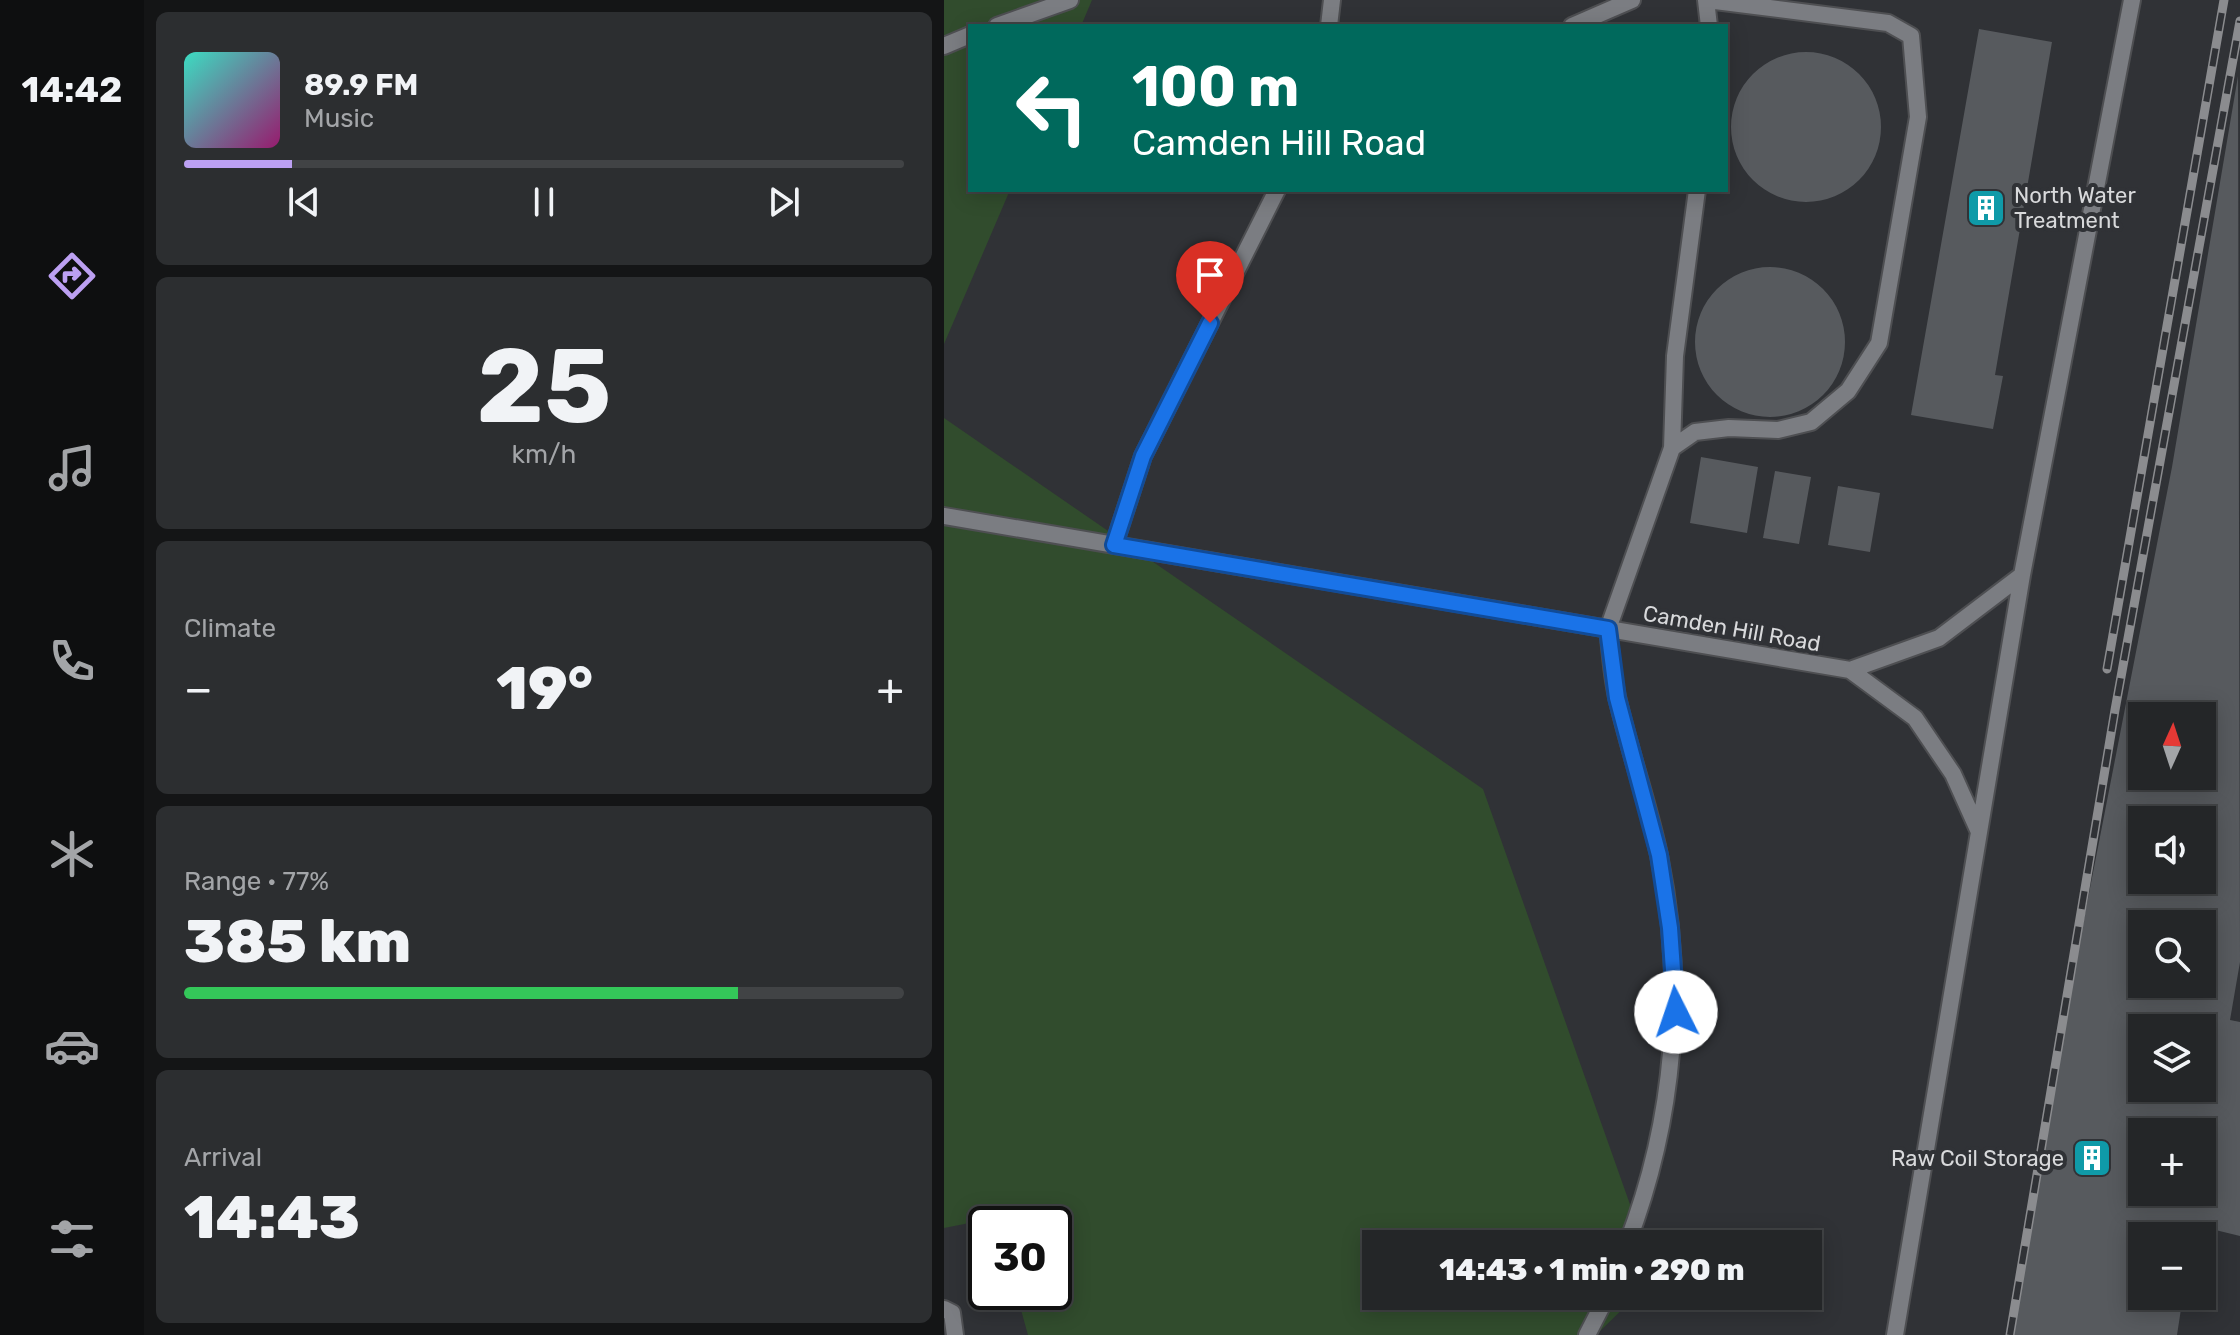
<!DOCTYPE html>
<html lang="en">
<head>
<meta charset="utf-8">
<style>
  body { margin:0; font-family:Rubik,sans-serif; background:#2c2e30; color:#f1f3f6; height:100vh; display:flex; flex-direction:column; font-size:30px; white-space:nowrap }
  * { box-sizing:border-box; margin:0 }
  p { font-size:26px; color:#a3a5a8 }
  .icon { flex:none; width:44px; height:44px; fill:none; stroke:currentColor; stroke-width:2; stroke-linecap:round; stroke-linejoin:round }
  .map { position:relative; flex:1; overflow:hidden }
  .sheet { display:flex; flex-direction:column; gap:12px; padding:12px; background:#141516; width:800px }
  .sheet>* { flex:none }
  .hud { position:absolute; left:24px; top:24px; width:760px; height:168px; border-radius:0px; box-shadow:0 4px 20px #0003,0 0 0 2px #414345; background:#00695c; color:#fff; overflow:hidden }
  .needle { width:52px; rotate:3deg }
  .controls { position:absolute; left:1184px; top:702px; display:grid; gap:16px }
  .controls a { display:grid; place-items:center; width:88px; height:88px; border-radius:0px; background:#242628; box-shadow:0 4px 20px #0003,0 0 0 2px #414345; font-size:40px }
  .speed { position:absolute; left:24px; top:1206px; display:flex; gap:16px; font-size:40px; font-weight:700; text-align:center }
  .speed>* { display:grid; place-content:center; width:104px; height:104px; border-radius:50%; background:#242628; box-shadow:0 4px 20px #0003,0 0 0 2px #414345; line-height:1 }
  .speed .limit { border:4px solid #111; border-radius:12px; background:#fff; color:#111 }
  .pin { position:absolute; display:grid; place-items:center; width:68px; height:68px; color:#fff; margin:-82px -34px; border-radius:50% 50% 50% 0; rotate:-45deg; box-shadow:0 0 8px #0007 }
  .pin .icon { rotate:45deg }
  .me { position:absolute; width:88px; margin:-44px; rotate:356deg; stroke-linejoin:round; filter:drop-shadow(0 0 6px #0008) }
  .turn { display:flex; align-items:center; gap:28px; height:168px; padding:0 32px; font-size:36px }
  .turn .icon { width:104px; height:104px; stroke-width:2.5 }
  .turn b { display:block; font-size:56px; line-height:68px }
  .big { font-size:60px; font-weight:800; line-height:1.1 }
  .sheet .widget { flex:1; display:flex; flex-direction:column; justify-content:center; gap:12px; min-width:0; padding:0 28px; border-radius:12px; background:#2c2e30 }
  .sheet .dial { align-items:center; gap:0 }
  .dial b { font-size:104px; line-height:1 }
  .song { display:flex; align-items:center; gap:24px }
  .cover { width:96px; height:96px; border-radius:12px; background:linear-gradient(135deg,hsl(170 70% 55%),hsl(320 70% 35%)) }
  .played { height:8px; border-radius:4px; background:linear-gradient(90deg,#bca0f2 15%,#414345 15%) }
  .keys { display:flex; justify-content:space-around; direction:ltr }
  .heat { display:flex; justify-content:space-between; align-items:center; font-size:44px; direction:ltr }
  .charge { height:12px; border-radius:6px; background:linear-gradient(90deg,#34c759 77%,#414345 0) }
  .trip { position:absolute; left:418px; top:1230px; width:460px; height:80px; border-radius:0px; background:#242628; box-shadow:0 4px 20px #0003,0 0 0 2px #414345; font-weight:800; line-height:80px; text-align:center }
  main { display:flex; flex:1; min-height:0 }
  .dock { display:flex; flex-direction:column; width:144px; justify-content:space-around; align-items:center; background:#0e0f10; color:#a3a5a8 }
  .dock .icon { width:56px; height:56px }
  .dock .on { color:#bca0f2 }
  .dock b { font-size:36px; color:#f1f3f6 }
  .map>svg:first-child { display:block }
</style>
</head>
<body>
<main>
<nav class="dock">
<b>14:42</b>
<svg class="icon on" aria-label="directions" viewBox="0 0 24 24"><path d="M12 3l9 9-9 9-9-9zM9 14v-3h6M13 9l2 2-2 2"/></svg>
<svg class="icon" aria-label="music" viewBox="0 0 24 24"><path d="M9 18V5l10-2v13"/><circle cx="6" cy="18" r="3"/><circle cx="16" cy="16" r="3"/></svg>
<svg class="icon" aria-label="phone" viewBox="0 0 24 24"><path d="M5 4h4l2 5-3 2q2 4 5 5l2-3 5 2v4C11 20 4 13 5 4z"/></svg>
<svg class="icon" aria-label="climate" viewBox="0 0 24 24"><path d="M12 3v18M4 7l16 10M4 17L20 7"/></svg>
<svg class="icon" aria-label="car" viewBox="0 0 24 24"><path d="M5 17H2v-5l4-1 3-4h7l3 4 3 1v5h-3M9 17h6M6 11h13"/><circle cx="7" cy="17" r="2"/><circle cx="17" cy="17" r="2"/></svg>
<svg class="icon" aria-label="filters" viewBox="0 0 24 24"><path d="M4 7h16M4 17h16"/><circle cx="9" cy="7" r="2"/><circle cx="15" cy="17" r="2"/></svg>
</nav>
<section class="sheet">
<div class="widget">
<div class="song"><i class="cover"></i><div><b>89.9 FM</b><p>Music</p></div></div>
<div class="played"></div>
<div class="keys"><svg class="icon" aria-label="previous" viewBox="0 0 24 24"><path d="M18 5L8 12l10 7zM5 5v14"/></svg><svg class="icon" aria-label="pause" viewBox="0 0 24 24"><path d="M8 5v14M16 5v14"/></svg><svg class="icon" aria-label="next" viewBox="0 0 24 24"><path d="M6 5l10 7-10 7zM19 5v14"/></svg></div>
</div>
<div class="widget dial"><b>25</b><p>km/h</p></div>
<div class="widget"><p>Climate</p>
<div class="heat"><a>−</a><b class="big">19°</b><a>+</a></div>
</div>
<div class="widget"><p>Range · 77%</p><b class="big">385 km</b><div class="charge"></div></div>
<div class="widget"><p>Arrival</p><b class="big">14:43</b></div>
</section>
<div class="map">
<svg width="1296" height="1335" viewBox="0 0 1296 1335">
  <rect width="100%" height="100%" fill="#303236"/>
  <!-- green -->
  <path fill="#314c2d" d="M0,0H148L137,26H26V190H66L0,344Z
    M0,418L539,789L700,1244H432V1296H692L652,1335H84L72,1292H110V1224H53L51,1218L0,1228Z"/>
  <!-- building -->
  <path fill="#575a5e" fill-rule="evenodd" d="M1035,29L1108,42L1051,375L1059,376L1049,429L967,415Z
    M787 127a75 75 0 1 1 150 0a75 75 0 1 1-150 0Z
    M1294,76L1296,962L1286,1020L1296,1022V1236L1251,1225L1249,1236H1198V1296H1239L1233,1335H1067L1125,996L1228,467ZM1198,716H1258V776H1198ZM1198,820H1258V880H1198ZM1198,924H1258V984H1198ZM1198,1028H1258V1088H1198ZM1198,1132H1258V1192H1198Z
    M751 342a75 75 0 1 1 150 0a75 75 0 1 1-150 0Z
    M757,457L814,467L803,533L746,523Z
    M831,471L867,477L855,544L819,538Z
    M894,486L936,493L926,552L884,545Z"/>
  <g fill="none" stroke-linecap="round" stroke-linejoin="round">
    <!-- lane casing -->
    <g stroke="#4e4f52" stroke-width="20">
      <path id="lane" d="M762,0L765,26
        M53,26L126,0
        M385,26L388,0
        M628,26L688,0
        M0,46L26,35
        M728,448L731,356L753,190
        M170,545L199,456L333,190
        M664,629L728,448L751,432L785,428L834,430L867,422L904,391L935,343L974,117L967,36L944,23L763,0"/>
    </g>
    <!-- street casing -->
    <g stroke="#4e4f52" stroke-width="20">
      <path id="street" d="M0,516L906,670L971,718L1009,774L1035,832
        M664,629C667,653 668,678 674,701C686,753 704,803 715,855C742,986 731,1119 683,1244
        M906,670L995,638L1078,575
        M0,1309L8,1313L11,1335
        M643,1335L663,1296
        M951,1335L1078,575L1188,0"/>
    </g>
    <!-- lane -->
    <use href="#lane" stroke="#7b7d82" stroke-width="16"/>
    <!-- street -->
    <use href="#street" stroke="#7b7d82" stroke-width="16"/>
    <!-- rail casing -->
    <g stroke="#8b8c8f" stroke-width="9">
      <path id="rail" d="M1163,669L1280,0
        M1066,1335L1171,710L1296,21"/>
    </g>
    <!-- rail -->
    <use href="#rail" stroke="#303236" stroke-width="6" stroke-dasharray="18" stroke-linecap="butt"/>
  </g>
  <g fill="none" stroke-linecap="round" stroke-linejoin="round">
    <!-- route casing -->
    <g stroke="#114b97" stroke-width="20">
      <path id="route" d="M266,323L199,456L170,545L664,629L673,698L715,855L726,928L732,1012"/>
    </g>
    <!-- route -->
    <use href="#route" stroke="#1a73e8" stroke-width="14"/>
  </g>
  <!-- icons -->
  <defs>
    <g id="building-square" transform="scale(2)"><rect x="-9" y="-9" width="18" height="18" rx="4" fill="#0f9aa8" stroke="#303236"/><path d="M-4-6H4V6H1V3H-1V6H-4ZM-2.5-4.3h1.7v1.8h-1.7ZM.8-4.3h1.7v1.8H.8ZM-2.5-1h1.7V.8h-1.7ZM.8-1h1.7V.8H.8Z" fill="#fff"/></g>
  </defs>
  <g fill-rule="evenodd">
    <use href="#building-square" x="1042" y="208"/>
    <use href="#building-square" x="1148" y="1158"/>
  </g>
  <g text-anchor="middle" stroke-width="8" stroke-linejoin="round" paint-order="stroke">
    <!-- poi labels -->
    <g font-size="22" fill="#d8d9db" stroke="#303236" text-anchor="start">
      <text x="1070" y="203">North Water<tspan x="1070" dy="25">Treatment</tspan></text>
      <text x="1120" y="1166" text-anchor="end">Raw Coil Storage</text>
    </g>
    <!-- street labels -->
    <g font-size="22" fill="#d8d9db" stroke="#303236">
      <text transform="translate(788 628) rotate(10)" y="8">Camden Hill Road</text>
    </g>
  </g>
</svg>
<div class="controls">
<a><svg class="needle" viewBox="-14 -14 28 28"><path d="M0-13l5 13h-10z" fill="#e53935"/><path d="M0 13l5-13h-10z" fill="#a3a5a8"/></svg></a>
<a><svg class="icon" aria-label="sound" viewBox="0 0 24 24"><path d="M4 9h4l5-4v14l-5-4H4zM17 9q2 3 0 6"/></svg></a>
<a><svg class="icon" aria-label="search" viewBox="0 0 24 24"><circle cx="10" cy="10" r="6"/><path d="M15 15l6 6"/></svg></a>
<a><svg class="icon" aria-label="layers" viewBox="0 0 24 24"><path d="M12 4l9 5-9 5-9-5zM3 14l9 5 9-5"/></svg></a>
<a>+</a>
<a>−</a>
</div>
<div class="speed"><div class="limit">30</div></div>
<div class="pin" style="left:266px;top:323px;background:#d93025"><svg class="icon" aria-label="arrive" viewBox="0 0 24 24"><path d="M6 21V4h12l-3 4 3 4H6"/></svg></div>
<svg class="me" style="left:732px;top:1012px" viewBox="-20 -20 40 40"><circle r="19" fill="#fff"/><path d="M0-13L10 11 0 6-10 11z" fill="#1a73e8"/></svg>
<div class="trip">14:43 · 1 min · 290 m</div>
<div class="hud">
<div class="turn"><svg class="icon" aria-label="left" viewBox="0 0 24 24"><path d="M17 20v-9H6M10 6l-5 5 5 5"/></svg><div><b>100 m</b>Camden Hill Road</div></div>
</div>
</div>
</main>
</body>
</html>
